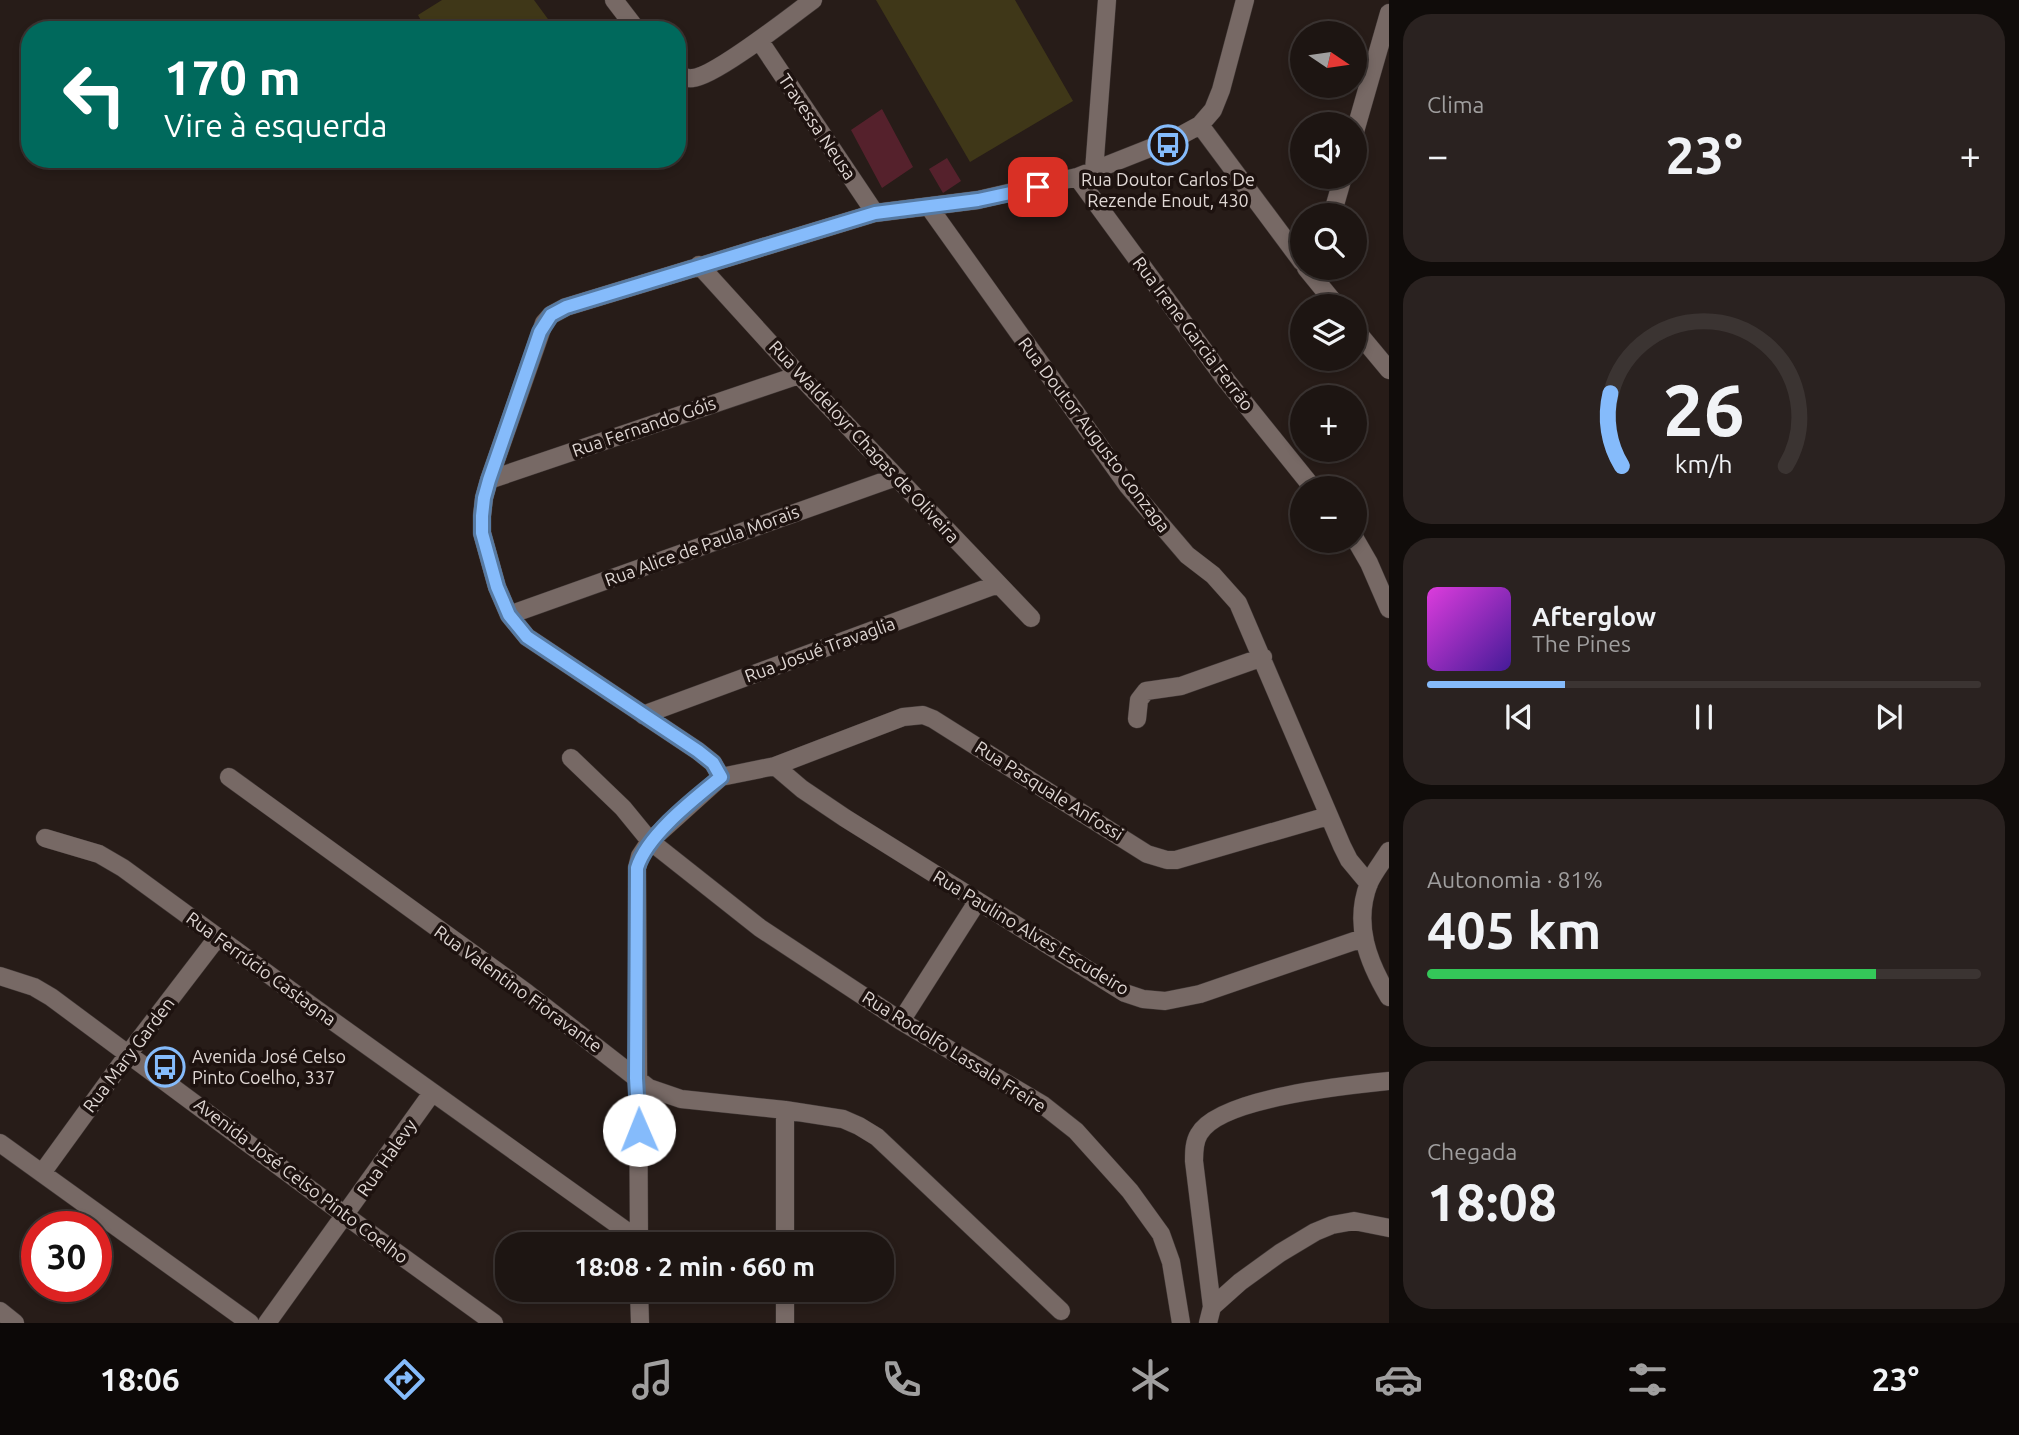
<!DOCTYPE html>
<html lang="pt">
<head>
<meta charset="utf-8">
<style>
  body { margin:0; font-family:Ubuntu,sans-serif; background:#2a2220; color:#f1f3f6; height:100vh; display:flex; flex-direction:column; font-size:26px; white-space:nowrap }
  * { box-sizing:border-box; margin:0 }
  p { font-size:23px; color:#a09f9f }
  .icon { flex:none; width:38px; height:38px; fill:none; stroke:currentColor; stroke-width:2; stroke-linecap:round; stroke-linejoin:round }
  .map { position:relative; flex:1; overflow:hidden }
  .drawer { display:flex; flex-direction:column; gap:14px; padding:14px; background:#100c0a; width:630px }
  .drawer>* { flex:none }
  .guide { position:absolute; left:21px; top:21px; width:665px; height:147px; border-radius:28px; box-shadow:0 4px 10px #0003,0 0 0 2px #3b3432; background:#00695c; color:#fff; overflow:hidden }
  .needle { width:46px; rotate:103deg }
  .buttons { position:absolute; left:1290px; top:21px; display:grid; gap:14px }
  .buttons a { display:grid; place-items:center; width:77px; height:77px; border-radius:50%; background:#1d1512; box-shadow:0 4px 10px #0003,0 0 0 2px #3b3432; font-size:35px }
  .speed { position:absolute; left:21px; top:1211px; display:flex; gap:14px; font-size:35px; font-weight:700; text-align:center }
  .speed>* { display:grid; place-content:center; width:91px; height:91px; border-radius:50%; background:#1d1512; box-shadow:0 4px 10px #0003,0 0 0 2px #3b3432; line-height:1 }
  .speed .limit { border:10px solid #d22; background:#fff; color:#111 }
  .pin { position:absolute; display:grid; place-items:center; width:60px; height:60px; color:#fff; margin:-30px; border-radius:14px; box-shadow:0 4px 10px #0006 }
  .me { position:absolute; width:77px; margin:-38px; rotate:359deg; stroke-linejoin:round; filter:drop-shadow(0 0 5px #0008) }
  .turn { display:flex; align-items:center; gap:24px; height:147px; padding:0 28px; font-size:32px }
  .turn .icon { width:91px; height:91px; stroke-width:2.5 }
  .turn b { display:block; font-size:49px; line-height:60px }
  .big { font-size:52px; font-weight:600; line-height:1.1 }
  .drawer .tile { flex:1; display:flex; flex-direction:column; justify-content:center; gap:10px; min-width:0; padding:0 24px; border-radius:28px; background:#2a2220 }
  .drawer .dial { align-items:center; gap:0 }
  .dial svg { height:182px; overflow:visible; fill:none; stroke:#3b3432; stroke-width:7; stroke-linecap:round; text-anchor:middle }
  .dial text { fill:#f1f3f6; stroke:none }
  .song { display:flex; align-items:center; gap:21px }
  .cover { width:84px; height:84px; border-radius:10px; background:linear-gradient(135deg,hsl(300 70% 55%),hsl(260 70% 35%)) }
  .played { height:7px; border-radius:4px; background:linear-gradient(90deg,#85bbfb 25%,#3b3432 25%) }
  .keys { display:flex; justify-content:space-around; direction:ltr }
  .heat { display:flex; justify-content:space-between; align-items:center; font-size:38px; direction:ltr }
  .charge { height:10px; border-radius:5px; background:linear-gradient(90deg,#34c759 81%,#3b3432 0) }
  .trip { position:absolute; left:495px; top:1232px; width:399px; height:70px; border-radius:28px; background:#1d1512; box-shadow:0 4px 10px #0003,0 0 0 2px #3b3432; font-weight:600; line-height:70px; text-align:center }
  .tabs { display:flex; height:112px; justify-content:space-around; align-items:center; background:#0c0807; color:#a09f9f }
  .tabs .icon { width:49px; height:49px }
  .tabs .selected { color:#85bbfb }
  .tabs b { font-size:32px; color:#f1f3f6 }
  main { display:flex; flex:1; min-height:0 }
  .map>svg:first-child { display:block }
</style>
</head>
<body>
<main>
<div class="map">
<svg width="1389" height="1323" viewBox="0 0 1389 1323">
  <rect width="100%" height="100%" fill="#271c18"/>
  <!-- green -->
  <path fill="#3f3718" d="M442,0H534L556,30H426L418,15Z
    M876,0H1015L1073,101L970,162Z"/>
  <!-- building -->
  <path fill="#55212c" d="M882,109L913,167L882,188L851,130Z
    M947,158L961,181L943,193L929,169Z"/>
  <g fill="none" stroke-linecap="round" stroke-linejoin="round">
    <!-- minor casing -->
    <g stroke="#413836" stroke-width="19">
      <path id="minor" d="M614,0L637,30
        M759,40L875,213
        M677,74C682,77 687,79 693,78C716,76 791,16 813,0
        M1200,125L1302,262
        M1354,135L1389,13
        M1094,171L1107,0
        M1077,177L1222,375L1313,488
        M929,207L1128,486L1187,555L1213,575L1238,603L1342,846L1349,860L1369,884
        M1332,215L1343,177
        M699,265L799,375L1031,618
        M1306,268L1337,306
        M1354,328L1389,370
        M489,480L799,375
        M1354,537L1369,563L1389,609
        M509,615L896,477
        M643,715L998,584
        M1137,719L1139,700L1146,691L1181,686L1263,657
        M571,758L623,808L650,841L760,928L901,1021L1043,1105L1076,1131L1130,1191L1161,1234L1171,1262L1181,1323
        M775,766L903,717L923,715L933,719L1147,854L1167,860H1176L1328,816
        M229,777L527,993L649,1088L681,1099L785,1110L843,1119L859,1126L877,1137L1061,1311
        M721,777L713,763L698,751L527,637L509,615L497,587L482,533V516L484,498L489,480L544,323L551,315L566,307L875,213L978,200L1077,177L1178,137L1200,125L1213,110L1221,90L1245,0
        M45,838L99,854L123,868L316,1009L639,1240
        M1389,851C1383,861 1374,872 1369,883C1353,924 1368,962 1389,997
        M0,976L34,987L51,997L346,1216L494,1323
        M901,1021L977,902
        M0,1143L250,1323
        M42,1173L129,1053L217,938
        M639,1244L637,868L640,856L650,841L721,777L775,766L802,789L845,818L1125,993L1143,999L1165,1001L1200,994L1363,938
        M785,1244V1110
        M639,1290L640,1323
        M1212,1307L1194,1161C1194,1152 1194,1142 1199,1134C1219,1098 1349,1085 1389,1081
        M0,1311L15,1323
        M267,1323L432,1093
        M785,1323V1290
        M1208,1323L1212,1307L1240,1282L1280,1253L1315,1232L1332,1225L1354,1221L1389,1228"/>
    </g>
    <!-- minor -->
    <use href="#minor" stroke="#776965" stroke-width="18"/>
  </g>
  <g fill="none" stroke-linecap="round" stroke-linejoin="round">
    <!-- route casing -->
    <g stroke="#567aa3" stroke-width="18">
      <path id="route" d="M639,1130L636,1078L637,868C647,835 694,799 721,777L713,763L698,751L527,637L509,615L497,587L482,533V516L484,498L489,480L540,332L551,315L566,307L875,213L978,200L1038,187"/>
    </g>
    <!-- route -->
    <use href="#route" stroke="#85bbfb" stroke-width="12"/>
  </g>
  <!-- icons -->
  <defs>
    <g id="bus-ring" transform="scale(2.0125)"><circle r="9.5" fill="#1d120f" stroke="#85bbfb" stroke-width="1.5"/><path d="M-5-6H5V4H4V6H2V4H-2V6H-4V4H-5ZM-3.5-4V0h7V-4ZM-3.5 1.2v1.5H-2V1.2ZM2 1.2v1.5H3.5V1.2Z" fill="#85bbfb"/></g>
  </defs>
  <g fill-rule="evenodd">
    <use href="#bus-ring" x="1168" y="145"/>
    <use href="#bus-ring" x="165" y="1067"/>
  </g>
  <g text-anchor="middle" stroke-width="7" stroke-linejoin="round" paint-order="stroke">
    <!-- street labels -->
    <g font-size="18" fill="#dfd7d4" stroke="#1d120f">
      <text transform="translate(817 127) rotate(56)" y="6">Travessa Neusa</text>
      <text transform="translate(1193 334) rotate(53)" y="6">Rua Irene Garcia Ferrão</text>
      <text transform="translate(644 427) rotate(-19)" y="6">Rua Fernando Góis</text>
      <text transform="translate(1094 435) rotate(53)" y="6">Rua Doutor Augusto Gonzaga</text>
      <text transform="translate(864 442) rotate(47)" y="6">Rua Waldeloyr Chagas de Oliveira</text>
      <text transform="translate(702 546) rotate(-20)" y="6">Rua Alice de Paula Morais</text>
      <text transform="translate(820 650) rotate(-20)" y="6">Rua Josué Travaglia</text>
      <text transform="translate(1049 791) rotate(32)" y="6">Rua Pasquale Anfossi</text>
      <text transform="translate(1031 933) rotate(31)" y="6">Rua Paulino Alves Escudeiro</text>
      <text transform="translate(261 969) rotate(36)" y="6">Rua Ferrúcio Castagna</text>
      <text transform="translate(518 989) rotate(36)" y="6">Rua Valentino Fioravante</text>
      <text transform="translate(954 1052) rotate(32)" y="6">Rua Rodolfo Lassala Freire</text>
      <text transform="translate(129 1055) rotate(-53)" y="6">Rua Mary Garden</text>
      <text transform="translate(387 1158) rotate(-55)" y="6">Rua Halevy</text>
      <text transform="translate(301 1181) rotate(37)" y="6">Avenida José Celso Pinto Coelho</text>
    </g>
    <!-- poi labels -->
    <g font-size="18" fill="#dfd7d4" stroke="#1d120f">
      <text x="1168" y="186">Rua Doutor Carlos De<tspan x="1168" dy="21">Rezende Enout, 430</tspan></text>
      <text x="192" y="1063" text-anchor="start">Avenida José Celso<tspan x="192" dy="21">Pinto Coelho, 337</tspan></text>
    </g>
  </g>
</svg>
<div class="buttons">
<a><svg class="needle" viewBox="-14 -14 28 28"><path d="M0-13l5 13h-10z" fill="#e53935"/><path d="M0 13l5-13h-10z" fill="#a09f9f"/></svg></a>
<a><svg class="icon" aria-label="sound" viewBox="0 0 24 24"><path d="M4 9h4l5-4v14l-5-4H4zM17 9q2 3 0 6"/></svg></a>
<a><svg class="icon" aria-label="search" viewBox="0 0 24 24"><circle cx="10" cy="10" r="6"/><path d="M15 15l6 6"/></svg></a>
<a><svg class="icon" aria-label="layers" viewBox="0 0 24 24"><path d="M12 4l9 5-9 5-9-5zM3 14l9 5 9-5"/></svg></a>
<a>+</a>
<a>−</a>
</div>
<div class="speed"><div class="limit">30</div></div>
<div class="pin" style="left:1038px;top:187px;background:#d93025"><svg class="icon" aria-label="arrive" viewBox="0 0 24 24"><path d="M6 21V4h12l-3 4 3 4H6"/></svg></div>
<svg class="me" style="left:639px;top:1130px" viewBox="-20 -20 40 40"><circle r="19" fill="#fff"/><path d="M0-13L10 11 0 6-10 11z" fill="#85bbfb"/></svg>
<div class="trip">18:08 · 2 min · 660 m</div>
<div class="guide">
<div class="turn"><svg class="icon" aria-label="left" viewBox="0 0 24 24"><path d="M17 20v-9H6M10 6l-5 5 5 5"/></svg><div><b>170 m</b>Vire à esquerda</div></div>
</div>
</div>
<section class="drawer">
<div class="tile"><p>Clima</p>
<div class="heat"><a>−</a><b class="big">23°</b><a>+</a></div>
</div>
<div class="tile dial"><svg viewBox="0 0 100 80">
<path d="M14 69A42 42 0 1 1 86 69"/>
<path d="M14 69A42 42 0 0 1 9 37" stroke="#85bbfb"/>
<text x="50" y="56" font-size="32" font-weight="700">26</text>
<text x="50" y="72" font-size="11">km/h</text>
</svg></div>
<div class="tile">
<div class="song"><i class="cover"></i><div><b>Afterglow</b><p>The Pines</p></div></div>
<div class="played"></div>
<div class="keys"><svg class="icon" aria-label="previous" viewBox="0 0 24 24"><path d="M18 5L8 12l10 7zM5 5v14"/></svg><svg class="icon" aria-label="pause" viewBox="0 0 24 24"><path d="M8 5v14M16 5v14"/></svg><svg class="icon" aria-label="next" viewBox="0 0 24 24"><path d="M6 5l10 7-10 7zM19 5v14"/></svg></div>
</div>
<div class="tile"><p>Autonomia · 81%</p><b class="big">405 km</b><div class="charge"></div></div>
<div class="tile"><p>Chegada</p><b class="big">18:08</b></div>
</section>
</main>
<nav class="tabs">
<b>18:06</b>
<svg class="icon selected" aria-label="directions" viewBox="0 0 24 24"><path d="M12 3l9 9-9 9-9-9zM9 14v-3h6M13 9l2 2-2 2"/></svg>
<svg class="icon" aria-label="music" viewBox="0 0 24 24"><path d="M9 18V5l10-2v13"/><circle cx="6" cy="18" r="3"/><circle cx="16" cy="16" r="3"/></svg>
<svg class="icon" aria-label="phone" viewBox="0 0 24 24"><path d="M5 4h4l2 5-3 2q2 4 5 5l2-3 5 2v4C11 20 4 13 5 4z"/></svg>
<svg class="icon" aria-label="climate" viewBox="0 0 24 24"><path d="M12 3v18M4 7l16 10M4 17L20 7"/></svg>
<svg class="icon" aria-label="car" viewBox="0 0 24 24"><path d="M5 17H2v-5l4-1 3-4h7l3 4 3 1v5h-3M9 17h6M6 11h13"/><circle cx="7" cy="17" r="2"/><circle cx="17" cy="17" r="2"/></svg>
<svg class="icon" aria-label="filters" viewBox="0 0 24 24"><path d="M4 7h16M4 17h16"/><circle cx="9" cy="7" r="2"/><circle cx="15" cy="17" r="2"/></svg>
<b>23°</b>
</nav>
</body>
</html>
